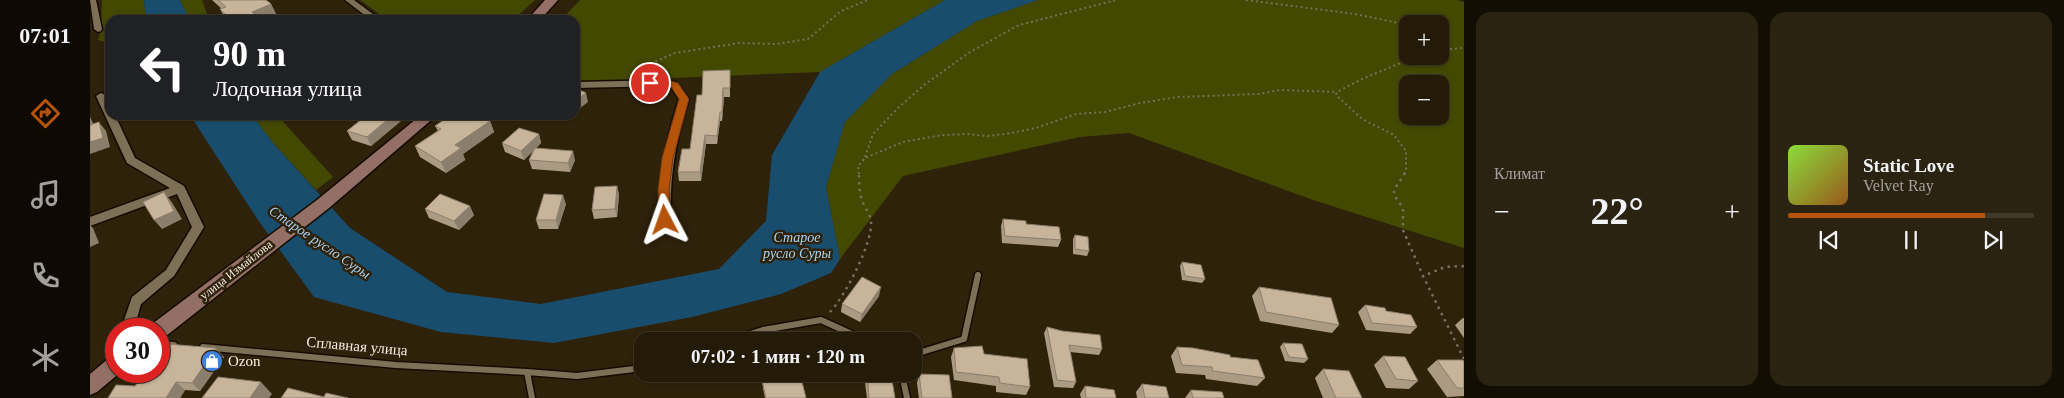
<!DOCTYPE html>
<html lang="ru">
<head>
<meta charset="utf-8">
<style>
  body { margin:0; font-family:"Times New Roman",serif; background:#2b2312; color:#f1f3f6; height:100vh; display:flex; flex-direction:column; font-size:19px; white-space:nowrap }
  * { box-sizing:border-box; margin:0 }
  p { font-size:16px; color:#a3a19c }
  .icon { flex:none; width:28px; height:28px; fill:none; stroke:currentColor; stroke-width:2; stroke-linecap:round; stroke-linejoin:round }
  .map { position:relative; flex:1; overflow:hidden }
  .sheet { display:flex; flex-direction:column; gap:12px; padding:12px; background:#130e04; width:600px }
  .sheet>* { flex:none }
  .top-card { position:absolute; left:15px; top:15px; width:475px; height:105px; border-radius:15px; box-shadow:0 1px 4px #0004,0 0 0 1px #403829; background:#202124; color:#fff; overflow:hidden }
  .buttons { position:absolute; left:1309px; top:15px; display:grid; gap:10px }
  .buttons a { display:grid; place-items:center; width:50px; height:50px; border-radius:10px; background:#231a08; box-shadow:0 1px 4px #0004,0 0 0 1px #403829; font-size:25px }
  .speed { position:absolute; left:15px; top:318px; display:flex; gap:10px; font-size:25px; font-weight:700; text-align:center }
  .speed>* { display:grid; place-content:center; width:65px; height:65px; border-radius:50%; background:#231a08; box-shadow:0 1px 4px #0004,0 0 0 1px #403829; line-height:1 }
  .speed .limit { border:8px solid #d22; background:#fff; color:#111 }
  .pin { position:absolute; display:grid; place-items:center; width:42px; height:42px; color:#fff; margin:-21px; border:2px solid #fff; border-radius:50%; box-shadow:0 1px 5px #0007 }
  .me { position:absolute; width:55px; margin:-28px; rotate:356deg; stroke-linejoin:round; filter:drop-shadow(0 0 4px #0008) }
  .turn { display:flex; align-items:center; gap:18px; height:105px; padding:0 25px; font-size:22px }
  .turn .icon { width:65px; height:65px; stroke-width:2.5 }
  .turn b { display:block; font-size:35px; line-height:42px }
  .big { font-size:38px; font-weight:700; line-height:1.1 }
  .sheet .card { flex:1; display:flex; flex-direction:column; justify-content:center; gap:8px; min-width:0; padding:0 18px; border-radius:15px; background:#2b2312 }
  .song { display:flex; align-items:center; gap:15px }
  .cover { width:60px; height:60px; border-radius:8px; background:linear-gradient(135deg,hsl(90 70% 55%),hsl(30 70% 35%)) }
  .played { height:5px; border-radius:2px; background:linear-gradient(90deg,#b45309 80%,#403829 80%) }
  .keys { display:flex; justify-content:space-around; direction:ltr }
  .heat { display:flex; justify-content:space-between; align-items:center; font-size:28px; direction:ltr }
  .sheet .tiles { flex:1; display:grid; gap:12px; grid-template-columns:repeat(2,1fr) }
  .trip { position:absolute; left:544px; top:332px; width:288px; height:50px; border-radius:15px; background:#231a08; box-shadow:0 1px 4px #0004,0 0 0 1px #403829; font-weight:700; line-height:50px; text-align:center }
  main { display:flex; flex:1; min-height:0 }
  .tab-bar { display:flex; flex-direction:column; width:90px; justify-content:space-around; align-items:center; background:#0e0a03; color:#a3a19c }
  .tab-bar .icon { width:35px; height:35px }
  .tab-bar .active { color:#b45309 }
  .tab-bar b { font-size:22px; color:#f1f3f6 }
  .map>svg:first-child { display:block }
</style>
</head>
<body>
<main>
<nav class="tab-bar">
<b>07:01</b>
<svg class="icon active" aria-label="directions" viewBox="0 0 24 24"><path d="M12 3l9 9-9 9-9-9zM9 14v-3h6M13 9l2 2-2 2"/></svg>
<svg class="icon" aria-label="music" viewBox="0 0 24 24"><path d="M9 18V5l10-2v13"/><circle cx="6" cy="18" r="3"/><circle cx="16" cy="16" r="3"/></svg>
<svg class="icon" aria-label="phone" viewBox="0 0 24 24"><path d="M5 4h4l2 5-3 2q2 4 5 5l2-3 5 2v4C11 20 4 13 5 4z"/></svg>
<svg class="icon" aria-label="climate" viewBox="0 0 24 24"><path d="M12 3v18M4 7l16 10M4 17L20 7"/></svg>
</nav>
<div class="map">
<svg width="1374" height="398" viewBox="0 0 1374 398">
  <rect width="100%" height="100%" fill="#2f220b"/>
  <!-- green -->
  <path fill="#434900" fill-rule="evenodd" d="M12,0H54L56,20H20V43L8,40L11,31Z
    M90,0H112L119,20H100Z
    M270,0H445L423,20H297Z
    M490,0H855L730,72L485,82V20H471Z
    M948,0H1367L1374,2V248L1223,200L1039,133L990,137L813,176L750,259L736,187L755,122L802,74L887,21ZM1318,24H1350V56H1318ZM1318,84H1350V116H1318Z
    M162,115H187L243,177L226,190L183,143Z"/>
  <!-- water -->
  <path fill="#194d6e" d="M54,0H90L100,20H56Z
    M855,0H948L887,21L802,74L755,122L736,187L750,259L741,273L691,294L602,317L464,343L351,332L224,297L168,220L100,115H162L183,143L260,228L357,292L451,304L629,269L676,221L682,155L730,72Z"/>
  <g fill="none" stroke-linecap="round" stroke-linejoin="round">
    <!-- service casing -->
    <g stroke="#160b00" stroke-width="9">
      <path id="service" d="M637,341L673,330L731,320L777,341
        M69,344L84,345
        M113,347L306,365L437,372L442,398
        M822,355L874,339L888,275
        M437,372L487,376L552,368
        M812,374L817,398"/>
    </g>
    <!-- minor casing -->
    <g stroke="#160b00" stroke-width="3">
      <path id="minor" d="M0,0H6L12,29L11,31L8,32L4,29Z
        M255,0H264L291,20H281Z
        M578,80L587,83L599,99C586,139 579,178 581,220L579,223H571L569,220C568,178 576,139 589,99L581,87L577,86L485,88V82Z
        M11,93C20,96 20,107 20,115H25L45,158L94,186L114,227L84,276L51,304L44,329H31L42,297L76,270L102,227L87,194L0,226V217L80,188L37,163L6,96Z"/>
    </g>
    <!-- secondary casing -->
    <g stroke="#160b00" stroke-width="3">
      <path id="secondary" d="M455,0H468L450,20H437Z
        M331,115H347L239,208L76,336L69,338V329H60L62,324L227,200Z
        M26,356V371H32L7,392L0,395V374L19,358Z"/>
    </g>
    <!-- path-far1 -->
    <path stroke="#7a6e5b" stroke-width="2" stroke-dasharray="2 3" stroke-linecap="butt" d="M1156,0L1265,14L1318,25
      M1350,50L1374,48
      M549,73L562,63L585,53L649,43L686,44L718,39L751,11L778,0
      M775,157L783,134L808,108L834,85L880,52L929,25L1026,0
      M769,174L768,166L775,158L813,142L852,135L877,134L898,136L921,133L946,128L986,114L1015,112L1050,103L1088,97L1169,94L1190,90L1247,92
      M1314,174L1316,171V151L1304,135L1272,119L1246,95L1247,92L1270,80L1327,56"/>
    <!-- path -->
    <path stroke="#7a6e5b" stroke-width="2.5" stroke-dasharray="2.5 4.5" stroke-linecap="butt" d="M1315,173L1304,190V195L1313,208V230L1333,276
      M1374,266L1355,267L1333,276L1374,359
      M740,312C755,296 783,243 781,221C780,214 774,207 772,200C769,191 769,182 769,173"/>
    <!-- service -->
    <use href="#service" stroke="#7e7057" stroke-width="6"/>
    <!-- minor -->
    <use href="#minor" fill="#7e7057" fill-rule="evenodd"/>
    <!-- secondary -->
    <use href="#secondary" fill="#936f65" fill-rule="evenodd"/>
  </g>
  <!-- wall -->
  <path fill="#ab9b85" d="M122,0H176L181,4L186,14L173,20H136L130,9H132Z
    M640,79V97H634L632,121H630L627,144H616L611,181H589L588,172L600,149L612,95Z
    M277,115H318L281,146L262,140L257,131Z
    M400,121L404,132L373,154L375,160L356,173L330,157L325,146L348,131L345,126Z
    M449,134L451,143L446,148L485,160L480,172L442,169L439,160L443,151L434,160L415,152L412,143Z
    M527,186L529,195L527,217L504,219L502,210Z
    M476,204L468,229H449L446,220Z
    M335,209L384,215L369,230L339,218Z
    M913,219L936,224L971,240L968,247L912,243L911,226Z
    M985,235L999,251L997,256L983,254V239Z
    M1092,262L1115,279L1112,283L1092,280L1090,266Z
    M1169,287L1249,325L1242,333L1170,321L1162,296Z
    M789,296L770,322L751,312L752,304Z
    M1275,305L1296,311L1327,327L1320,334L1276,330L1268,312Z
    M1373,318H1374V338L1365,325Z
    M957,327L1012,349L1009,355L980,352L986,382L983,388L964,387L954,333Z
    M1193,343L1218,359L1214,363L1195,361L1190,347Z
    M1087,347L1140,357L1175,378L1167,386L1116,379L1115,375L1086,373L1081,356Z
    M864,348L894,354L940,387L936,395L906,392V386L864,380L861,357Z
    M1293,356L1328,381L1319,389L1296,388L1284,365Z
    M134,357L110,391L95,390L90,398H18L45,386Z
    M1347,360L1374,362V396L1357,397L1337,369Z
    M1233,369L1272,398H1233L1225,378Z
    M777,374L805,398H777L775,383Z
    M829,374L862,398H829L827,383Z
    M672,380L716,398H675L673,388Z
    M1052,384L1079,398H1047L1046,392Z
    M995,386L1026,398H991L990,394Z
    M1101,390L1134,398H1095Z"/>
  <!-- shaded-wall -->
  <path fill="#8b7e6c" d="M181,4L186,14L173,20H167L162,12Z
    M633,88L634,97L632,121V112Z
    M496,93L498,102L485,112V101Z
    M630,112V121L627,144V136Z
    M303,115H318L281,146L277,137Z
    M0,117L8,134L0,125Z
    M400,121L404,132L373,154L375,160L356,173L351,162L365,145Z
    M9,122L16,131L20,147L0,154V142Z
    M449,134L451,143L434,160L431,151Z
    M615,135L616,144L611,181L610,172Z
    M483,151L485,160L480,172L478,163Z
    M527,186L529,195L527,217L525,209Z
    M74,192L81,201L92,219L72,229L64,220Z
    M473,195L476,204L468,229L466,220Z
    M380,206L384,215L369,230L364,221Z
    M0,225L3,228L9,243L0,247Z
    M791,287L789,296L770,322L772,314Z
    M126,348L134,357L110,391L102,383Z
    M86,382L95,390L90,398H76Z
    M171,382L182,394L179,398H160Z"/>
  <!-- building -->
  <path fill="#c7b49b" stroke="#8b7e6c" d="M128,0H176L181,4L162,12L171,20H141L130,9L136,7Z
    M265,15L273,20H255Z
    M640,70V88H633L632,112H630L627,136L615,135L610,172H588L592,149H600L607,95H612L613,71Z
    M485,88L496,93L485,101Z
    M277,115H303L277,137L257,131Z
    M361,115H389L400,121L365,145L371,148L351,162L325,146L351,129L345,126Z
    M9,122L13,138L0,142V125Z
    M429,128L449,134L431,151L412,143Z
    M445,148L483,151L478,163L439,160Z
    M527,186L525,209L502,210L505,187Z
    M74,192L84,211L64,220L53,202Z
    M350,194L380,206L364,221L335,209Z
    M454,194L473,195L466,220H446Z
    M913,219L936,221V224L969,227L971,240L915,236Z
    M985,235L998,237L999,251L985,249Z
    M1092,262L1111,265L1115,279L1095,276Z
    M772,277L791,287L772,314L752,304Z
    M1169,287L1241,298L1249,325L1176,312Z
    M1275,305L1295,308L1296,311L1321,315L1327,327L1282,323Z
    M957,327L972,331L1010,335L1012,349L979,345L986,382L967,380Z
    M1193,343L1212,344L1218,359L1199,357Z
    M77,344L126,348L102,383L86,382L76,398H18L26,385L45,386L56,371H69V355Z
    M892,346L894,354L937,359L940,387L910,383L909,377L866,372L864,348Z
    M1087,347L1103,348L1140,355V357L1168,360L1175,378L1123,371L1122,367L1092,365Z
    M1293,356L1315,357L1328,381L1306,379Z
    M1347,360H1373L1374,362V388H1367Z
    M1233,369L1259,371L1272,398H1246Z
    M707,374H710L716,398H676L672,380Z
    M777,374H801L805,398H779Z
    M829,374L859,375L862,398H832Z
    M128,377L171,382L160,398H112Z
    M1052,384L1076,387L1079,398H1055Z
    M995,386L1024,390L1026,398H996Z
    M198,388L234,397L236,393L258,398H191Z
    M1101,390L1132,392L1134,398H1103Z"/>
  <!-- route -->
  <path fill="#b45309" stroke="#753606" d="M578,80L588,83L599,99L583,158L579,190L581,220L575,224L569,220L568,190L572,158L589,99L581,87L560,86L556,83L560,80Z"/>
  <!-- icons -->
  <defs>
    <g id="shop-disc" transform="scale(1.125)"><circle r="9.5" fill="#3f7fe0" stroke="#2f220b"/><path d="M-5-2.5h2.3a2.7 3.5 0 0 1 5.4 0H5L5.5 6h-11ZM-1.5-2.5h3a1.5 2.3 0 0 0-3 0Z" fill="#fff"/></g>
  </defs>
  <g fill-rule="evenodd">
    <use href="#shop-disc" x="122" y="361"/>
  </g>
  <g text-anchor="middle" stroke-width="5" stroke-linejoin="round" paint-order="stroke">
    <!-- street labels -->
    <g font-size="12" fill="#f8efe2" stroke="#2f220b">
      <text transform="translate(146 270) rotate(-38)" y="4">улица Измайлова</text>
    </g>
    <!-- water labels -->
    <g font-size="14" font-style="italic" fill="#aad4f5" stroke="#2f220b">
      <text x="707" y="242">Старое<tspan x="707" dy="16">русло Суры</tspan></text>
      <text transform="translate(230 242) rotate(34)" y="5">Старое русло Суры</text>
    </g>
    <!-- near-street labels -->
    <g font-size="15" fill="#f8efe2" stroke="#2f220b">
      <text transform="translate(267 346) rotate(5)" y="5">Сплавная улица</text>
    </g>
    <!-- near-poi labels -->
    <g font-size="15" fill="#f8efe2" stroke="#2f220b" text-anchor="start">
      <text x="138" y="366">Ozon</text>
    </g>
  </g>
</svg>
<div class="buttons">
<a>+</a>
<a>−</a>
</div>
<div class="speed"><div class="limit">30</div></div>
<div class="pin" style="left:560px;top:83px;background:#d93025"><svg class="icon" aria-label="arrive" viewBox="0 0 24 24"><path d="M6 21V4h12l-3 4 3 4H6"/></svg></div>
<svg class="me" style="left:575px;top:220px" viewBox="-20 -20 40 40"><path d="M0-17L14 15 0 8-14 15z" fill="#b45309" stroke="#fff" stroke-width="4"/></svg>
<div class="trip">07:02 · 1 мин · 120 m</div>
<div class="top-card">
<div class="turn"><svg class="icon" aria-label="left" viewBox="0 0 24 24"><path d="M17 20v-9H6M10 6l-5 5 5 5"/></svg><div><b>90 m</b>Лодочная улица</div></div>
</div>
</div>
<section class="sheet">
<div class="tiles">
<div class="card"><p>Климат</p>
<div class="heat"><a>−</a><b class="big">22°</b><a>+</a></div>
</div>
<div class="card">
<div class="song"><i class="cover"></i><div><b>Static Love</b><p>Velvet Ray</p></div></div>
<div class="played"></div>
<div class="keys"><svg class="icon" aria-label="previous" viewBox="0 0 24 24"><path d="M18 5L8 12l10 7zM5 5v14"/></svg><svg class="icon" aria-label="pause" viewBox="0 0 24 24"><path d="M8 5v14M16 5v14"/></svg><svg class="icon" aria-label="next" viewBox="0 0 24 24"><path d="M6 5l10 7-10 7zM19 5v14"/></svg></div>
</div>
</div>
</section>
</main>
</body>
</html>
